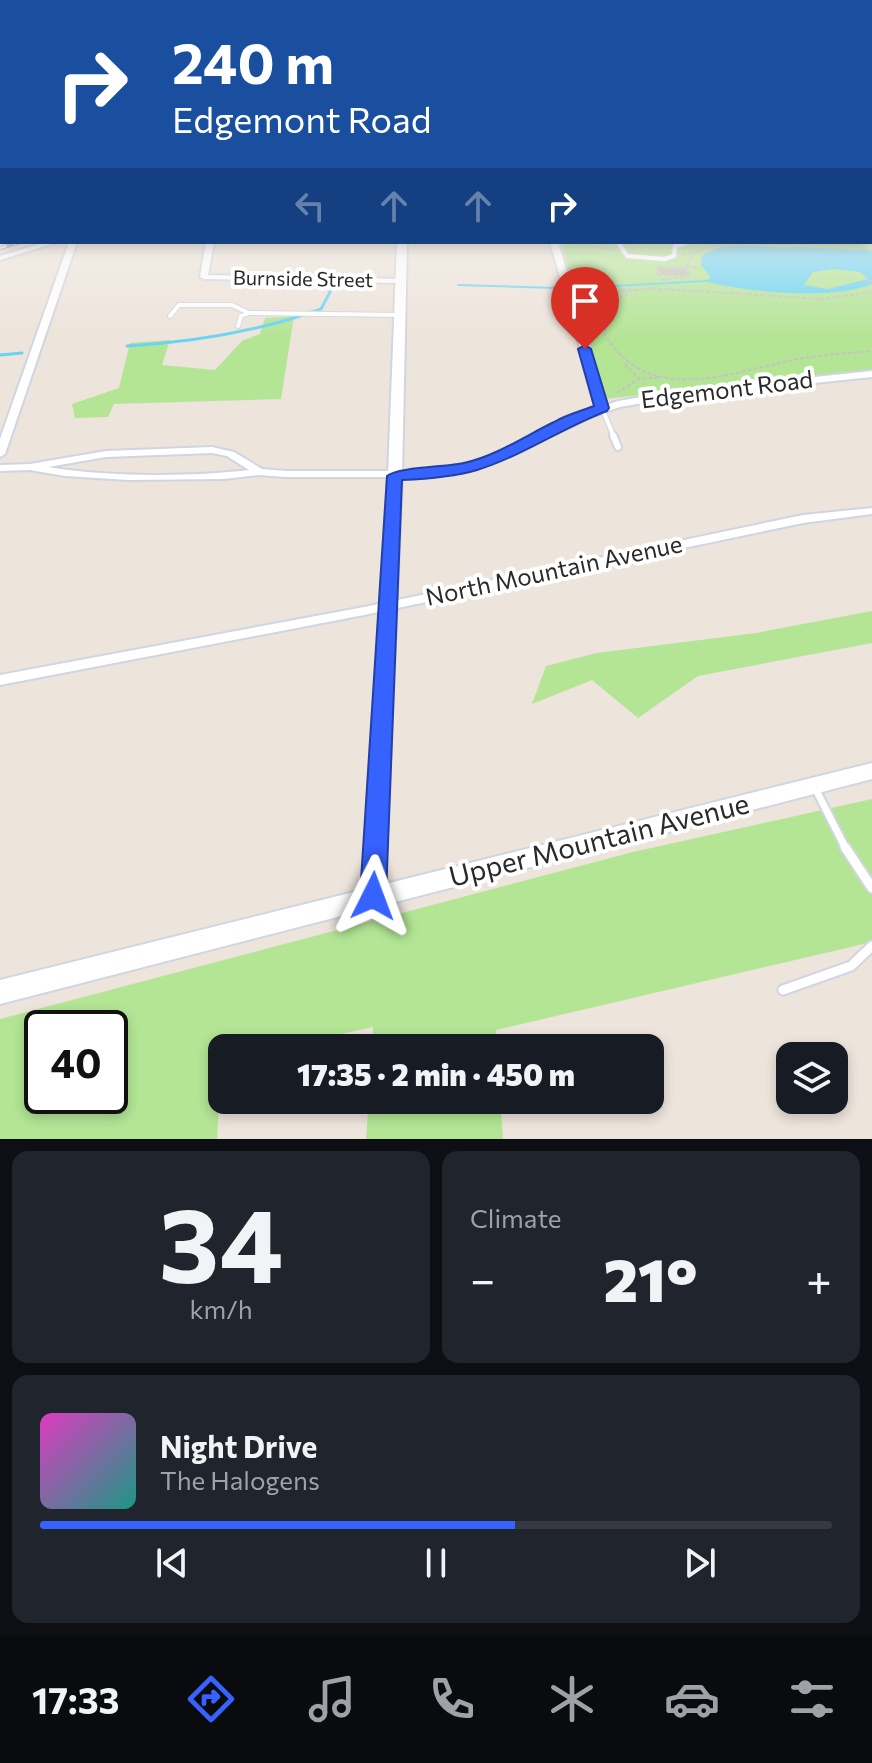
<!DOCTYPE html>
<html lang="en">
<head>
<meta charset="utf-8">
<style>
  body { margin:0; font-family:Commissioner,sans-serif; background:#20242c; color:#f1f3f6; height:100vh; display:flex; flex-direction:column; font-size:30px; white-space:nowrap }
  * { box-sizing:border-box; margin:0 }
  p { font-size:26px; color:#9ea1a6 }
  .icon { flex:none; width:44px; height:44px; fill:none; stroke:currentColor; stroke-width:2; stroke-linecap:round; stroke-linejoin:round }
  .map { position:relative; height:1139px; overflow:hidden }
  .panel { display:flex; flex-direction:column; gap:12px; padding:12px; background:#0d0f14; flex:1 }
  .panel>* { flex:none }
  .hud { position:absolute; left:0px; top:0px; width:872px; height:244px; box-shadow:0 4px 12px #0003; background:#1a4fa0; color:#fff; overflow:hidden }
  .tools { position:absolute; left:776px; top:1042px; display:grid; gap:16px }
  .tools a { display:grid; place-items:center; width:72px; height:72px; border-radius:16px; background:#171b24; box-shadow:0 4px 12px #0003; font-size:40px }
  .speed { position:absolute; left:24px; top:1010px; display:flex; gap:16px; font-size:40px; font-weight:700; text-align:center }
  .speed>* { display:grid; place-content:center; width:104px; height:104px; border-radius:50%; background:#171b24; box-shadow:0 4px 12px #0003; line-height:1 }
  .speed .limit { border:4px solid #111; border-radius:12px; background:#fff; color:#111 }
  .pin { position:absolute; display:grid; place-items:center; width:68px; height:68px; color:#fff; margin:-82px -34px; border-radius:50% 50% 50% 0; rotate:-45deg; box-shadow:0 0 8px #0007 }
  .pin .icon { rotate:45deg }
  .me { position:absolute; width:88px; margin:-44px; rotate:3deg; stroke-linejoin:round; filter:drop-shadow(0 0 6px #0008) }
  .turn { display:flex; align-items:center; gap:28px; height:168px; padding:0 40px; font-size:36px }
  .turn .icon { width:104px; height:104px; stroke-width:2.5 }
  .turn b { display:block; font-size:56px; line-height:68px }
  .lanes { display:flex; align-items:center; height:76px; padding:0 40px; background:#0003; justify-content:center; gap:40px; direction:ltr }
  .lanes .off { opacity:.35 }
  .big { font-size:60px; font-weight:800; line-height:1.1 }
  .panel .tile { flex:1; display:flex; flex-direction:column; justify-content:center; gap:12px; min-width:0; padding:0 28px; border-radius:16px; background:#20242c }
  .panel .dial { align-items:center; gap:0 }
  .dial b { font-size:104px; line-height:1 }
  .song { display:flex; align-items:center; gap:24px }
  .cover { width:96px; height:96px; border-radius:12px; background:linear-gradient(135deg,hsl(310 70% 55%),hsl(170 70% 35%)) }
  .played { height:8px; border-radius:4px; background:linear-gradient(90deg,#3662ff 60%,#363941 60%) }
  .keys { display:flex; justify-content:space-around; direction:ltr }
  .heat { display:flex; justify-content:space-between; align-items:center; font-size:44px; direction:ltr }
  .panel .tiles { flex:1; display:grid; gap:12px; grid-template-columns:1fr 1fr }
  .tile:last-child { grid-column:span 2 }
  .trip { position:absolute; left:208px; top:1034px; width:456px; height:80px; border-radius:16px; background:#171b24; box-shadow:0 4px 12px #0003; font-weight:800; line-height:80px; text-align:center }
  .dock { display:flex; height:128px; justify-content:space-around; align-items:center; background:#090b0e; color:#9ea1a6 }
  .dock .icon { width:56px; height:56px }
  .dock .current { color:#3662ff }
  .dock b { font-size:36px; color:#f1f3f6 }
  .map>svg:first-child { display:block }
</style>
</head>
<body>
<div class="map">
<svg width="872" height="1139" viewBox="0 0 872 1139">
  <rect width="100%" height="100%" fill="#ede4db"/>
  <!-- green -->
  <path fill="#b3e595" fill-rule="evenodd" d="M561,242L872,244V370L604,399Z
    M294,316L281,399L114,404L108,417L75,418L72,404L119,388L130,343L170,340L162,365L215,370L242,341L260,334L265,318Z
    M872,611V643L698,676L638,718L592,680L532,704L546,666L597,653L756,633Z
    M872,799V942L496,1030L497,1048H372L373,1027L277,1048H222L217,1139H0V1019L633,852ZM42,1028H110V1096H42Z
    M369,1100H500L503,1139H366Z"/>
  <!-- water -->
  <path fill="#6ad3f3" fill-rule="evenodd" d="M796,247L872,250V284C833,301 744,292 703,281L711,278L701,265L702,256C725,238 768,250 796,247ZM834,269L860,272L868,279L828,289L804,285L813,272Z"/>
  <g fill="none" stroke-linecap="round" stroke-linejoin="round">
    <!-- stream-far1 -->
    <path stroke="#6ad3f3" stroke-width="2" d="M458,285L557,288
      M577,288L706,281
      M329,294L333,287L355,286"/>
    <!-- stream -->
    <path stroke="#6ad3f3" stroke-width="3" d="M127,346C194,342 257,332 321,309L330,292
      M0,355L22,353"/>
  </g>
  <!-- building -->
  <path fill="#c4bfb7" stroke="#c8c0b5" stroke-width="2" d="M659,268L685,269L687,275L661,274Z"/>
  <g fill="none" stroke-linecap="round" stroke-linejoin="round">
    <!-- lane-far3 casing -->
    <g stroke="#d0d5e3" stroke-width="6">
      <path id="lane-far3" d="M618,242L627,256L664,259L674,256L675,246L688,242
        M170,316L179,305H232L249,313
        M238,326L241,316L249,313L401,315
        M602,408L614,437"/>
    </g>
    <!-- lane-far2 casing -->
    <g stroke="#d0d5e3" stroke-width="10">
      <path id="lane-far2" d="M613,435L618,447"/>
    </g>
    <!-- lane-far1 casing -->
    <g stroke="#d0d5e3" stroke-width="11">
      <path id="lane-far1" d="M815,788L846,849"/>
    </g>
    <!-- lane casing -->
    <g stroke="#d0d5e3" stroke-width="13">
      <path id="lane" d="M845,847L872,888
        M783,990L851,966L872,946"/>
    </g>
    <!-- street casing -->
    <g stroke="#d0d5e3" stroke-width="4">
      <path id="street" d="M870,183H872V187H870Z
        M2,191V195L0,196V192Z
        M46,242H58L0,260V256Z
        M69,242H77L5,454L0,457V439Z
        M206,242H214L208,275L402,279L406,281L402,283L204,279L200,277Z
        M550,242H558L606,405L618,401L679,391L872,371V377L679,397L620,407L566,425L491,463L431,477H286L259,475L224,479L128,480L65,476L30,470L0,471V465L30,464L106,451L212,447L234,452L262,469L286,471H431L484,459L560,421L597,408ZM212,453L227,456L249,470C188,477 108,477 48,467L106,457Z
        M872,508V514L803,523L364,615L0,685V675L364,607L803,515Z"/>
    </g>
    <!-- secondary casing -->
    <g stroke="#d0d5e3" stroke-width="4">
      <path id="secondary" d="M0,219H2V225H0Z
        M870,237H872V243L867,242H870Z
        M397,242H407L402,476L385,884L872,763V779L0,1004V980L362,890L388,476Z"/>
    </g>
    <!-- path -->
    <path stroke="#c3c3c3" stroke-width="2" stroke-dasharray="4 2" stroke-linecap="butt" d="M568,242L613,250
      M711,242L723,243
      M696,252L686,266L700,269
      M682,255L727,244H860
      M658,267V274L670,288
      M865,279L872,281
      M662,280L690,276L687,268H668
      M621,289L637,290
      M628,293L617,301L604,334C614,348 623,360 639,369C686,394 749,368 798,359C822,355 847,353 872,351
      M581,295C604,289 625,294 647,288L822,299L872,292
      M625,364L639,379L659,377
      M617,393L639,379"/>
    <!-- lane-far3 -->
    <use href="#lane-far3" stroke="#fff" stroke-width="4"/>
    <!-- lane-far2 -->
    <use href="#lane-far2" stroke="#fff" stroke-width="6"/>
    <!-- lane-far1 -->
    <use href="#lane-far1" stroke="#fff" stroke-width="7"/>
    <!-- lane -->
    <use href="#lane" stroke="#fff" stroke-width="9"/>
    <!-- street -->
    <use href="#street" fill="#fff" fill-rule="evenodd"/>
    <!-- secondary -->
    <use href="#secondary" fill="#fff" fill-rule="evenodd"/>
    <!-- rail casing -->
    <g stroke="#9ea2b5" stroke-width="4">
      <path id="rail" d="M0,248L20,242"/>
    </g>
    <!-- rail -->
    <use href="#rail" stroke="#fff" stroke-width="2" stroke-dasharray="7" stroke-linecap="butt"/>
  </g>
  <!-- sky -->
  <linearGradient id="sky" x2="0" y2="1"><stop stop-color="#75c0ec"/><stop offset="0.53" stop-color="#f7f3ef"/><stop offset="1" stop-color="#f7f3ef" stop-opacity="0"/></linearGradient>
  <rect width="872" height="339" fill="url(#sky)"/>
  <!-- route -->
  <path fill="#3662ff" stroke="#2340a6" stroke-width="2" d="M585,345L591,349L609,408L607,411C562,428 522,456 477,470C453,477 427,479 402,480L386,896L382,904L373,908L364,904L360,896L387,476C397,467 447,467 464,463C496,456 525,436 554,422C566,415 581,411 594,406L578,349Z"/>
  <g text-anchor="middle" stroke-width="8" stroke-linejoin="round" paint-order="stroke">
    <!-- far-street labels -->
    <g font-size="20" fill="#2a2a2a" stroke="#fff">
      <text transform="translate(303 279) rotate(1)" y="7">Burnside Street</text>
    </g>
    <!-- street labels -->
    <g font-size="24" fill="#2a2a2a" stroke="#fff">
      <text transform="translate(727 390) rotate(-7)" y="8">Edgemont Road</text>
      <text transform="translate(554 571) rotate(-12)" y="8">North Mountain Avenue</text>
    </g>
    <!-- near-street labels -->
    <g font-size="28" fill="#2a2a2a" stroke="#fff">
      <text transform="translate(599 840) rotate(-14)" y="10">Upper Mountain Avenue</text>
    </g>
  </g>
</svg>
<div class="tools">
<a><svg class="icon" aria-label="layers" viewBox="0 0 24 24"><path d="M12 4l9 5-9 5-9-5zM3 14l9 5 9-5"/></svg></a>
</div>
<div class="speed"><div class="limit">40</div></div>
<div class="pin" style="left:585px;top:349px;background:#d93025"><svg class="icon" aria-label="arrive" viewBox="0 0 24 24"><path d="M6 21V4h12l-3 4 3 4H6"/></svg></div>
<svg class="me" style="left:373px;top:896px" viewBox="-20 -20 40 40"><path d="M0-17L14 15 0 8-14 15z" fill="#3662ff" stroke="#fff" stroke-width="4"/></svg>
<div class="trip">17:35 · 2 min · 450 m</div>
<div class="hud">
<div class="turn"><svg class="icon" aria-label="right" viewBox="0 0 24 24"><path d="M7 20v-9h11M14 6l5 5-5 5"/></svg><div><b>240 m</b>Edgemont Road</div></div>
<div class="lanes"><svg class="icon off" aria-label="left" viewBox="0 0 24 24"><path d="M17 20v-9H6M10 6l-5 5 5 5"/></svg><svg class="icon off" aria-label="ahead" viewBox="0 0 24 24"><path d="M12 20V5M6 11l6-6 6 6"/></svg><svg class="icon off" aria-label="ahead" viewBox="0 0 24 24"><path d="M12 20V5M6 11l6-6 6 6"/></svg><svg class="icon" aria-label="right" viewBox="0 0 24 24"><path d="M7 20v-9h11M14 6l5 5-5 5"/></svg></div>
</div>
</div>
<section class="panel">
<div class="tiles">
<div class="tile dial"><b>34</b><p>km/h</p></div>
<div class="tile"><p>Climate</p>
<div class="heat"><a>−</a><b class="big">21°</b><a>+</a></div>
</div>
<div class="tile">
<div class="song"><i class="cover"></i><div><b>Night Drive</b><p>The Halogens</p></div></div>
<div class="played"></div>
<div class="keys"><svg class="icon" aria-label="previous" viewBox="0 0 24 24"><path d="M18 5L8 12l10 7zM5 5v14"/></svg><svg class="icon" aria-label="pause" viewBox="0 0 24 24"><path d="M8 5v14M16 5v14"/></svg><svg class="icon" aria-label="next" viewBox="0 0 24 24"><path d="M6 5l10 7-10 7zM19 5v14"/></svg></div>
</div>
</div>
</section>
<nav class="dock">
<b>17:33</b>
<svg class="icon current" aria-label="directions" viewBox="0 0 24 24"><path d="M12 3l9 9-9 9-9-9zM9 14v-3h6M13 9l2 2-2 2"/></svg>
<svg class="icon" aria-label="music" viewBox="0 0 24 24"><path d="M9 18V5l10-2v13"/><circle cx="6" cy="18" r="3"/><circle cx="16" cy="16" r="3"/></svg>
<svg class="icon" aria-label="phone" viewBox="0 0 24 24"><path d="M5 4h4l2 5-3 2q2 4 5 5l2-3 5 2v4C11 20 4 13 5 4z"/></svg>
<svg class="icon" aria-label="climate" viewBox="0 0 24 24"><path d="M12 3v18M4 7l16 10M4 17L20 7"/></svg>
<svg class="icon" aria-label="car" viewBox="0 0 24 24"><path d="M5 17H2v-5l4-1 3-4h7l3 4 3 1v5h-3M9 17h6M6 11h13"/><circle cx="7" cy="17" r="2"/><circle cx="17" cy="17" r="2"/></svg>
<svg class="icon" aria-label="filters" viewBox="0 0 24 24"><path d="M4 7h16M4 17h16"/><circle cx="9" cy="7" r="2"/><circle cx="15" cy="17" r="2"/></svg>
</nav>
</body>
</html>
